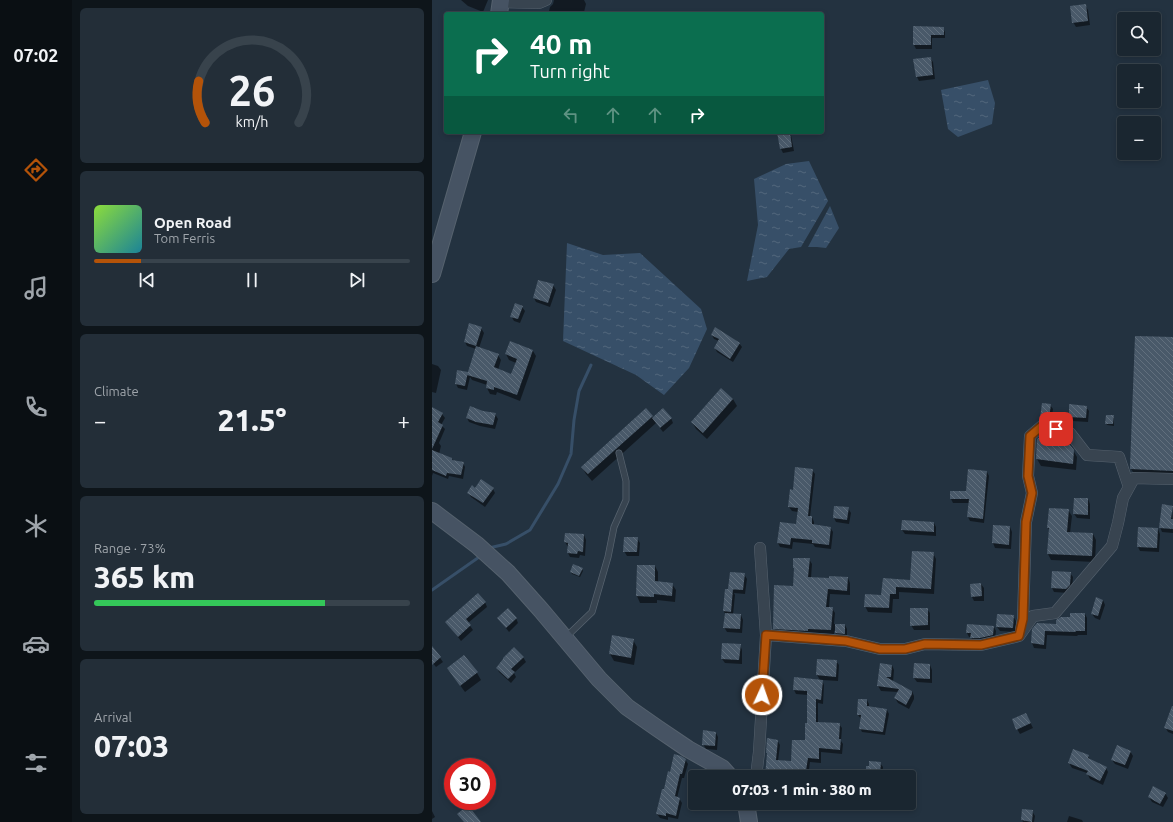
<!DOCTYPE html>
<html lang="en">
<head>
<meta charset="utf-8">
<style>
  body { margin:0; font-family:Ubuntu,sans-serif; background:#232e38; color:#f1f3f6; height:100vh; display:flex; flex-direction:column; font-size:15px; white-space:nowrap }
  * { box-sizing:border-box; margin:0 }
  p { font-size:13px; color:#9fa5ab }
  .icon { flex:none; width:22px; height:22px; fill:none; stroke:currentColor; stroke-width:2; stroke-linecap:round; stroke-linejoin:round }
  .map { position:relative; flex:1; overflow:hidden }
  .details { display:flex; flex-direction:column; gap:8px; padding:8px; background:#0e151a; width:360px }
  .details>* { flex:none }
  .banner { position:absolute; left:12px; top:12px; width:380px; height:122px; border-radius:4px; box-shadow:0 2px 6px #0003,0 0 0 1px #38434c; background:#0b6e4f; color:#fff; overflow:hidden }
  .tools { position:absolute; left:685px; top:12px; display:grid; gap:8px }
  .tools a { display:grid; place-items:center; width:44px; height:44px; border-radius:4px; background:#1a2630; box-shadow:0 2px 6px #0003,0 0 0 1px #38434c; font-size:20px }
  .speed { position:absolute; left:12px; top:758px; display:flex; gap:8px; font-size:20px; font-weight:700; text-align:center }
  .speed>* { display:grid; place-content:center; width:52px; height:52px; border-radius:50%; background:#1a2630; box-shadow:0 2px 6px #0003,0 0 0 1px #38434c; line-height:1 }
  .speed .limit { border:6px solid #d22; background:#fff; color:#111 }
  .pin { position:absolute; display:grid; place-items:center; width:34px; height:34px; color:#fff; margin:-17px; border-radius:8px; box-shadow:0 2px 6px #0006 }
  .me { position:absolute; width:44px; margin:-22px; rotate:3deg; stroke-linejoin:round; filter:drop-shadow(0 0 3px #0008) }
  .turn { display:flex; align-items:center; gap:14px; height:84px; padding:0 20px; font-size:18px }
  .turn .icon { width:52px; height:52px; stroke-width:2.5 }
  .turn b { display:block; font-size:28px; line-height:34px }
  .lanes { display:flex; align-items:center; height:38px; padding:0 20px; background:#0003; justify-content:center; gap:20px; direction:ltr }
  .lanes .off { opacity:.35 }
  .big { font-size:30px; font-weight:800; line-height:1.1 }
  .details .tile { flex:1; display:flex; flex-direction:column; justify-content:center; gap:6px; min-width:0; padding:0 14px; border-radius:6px; background:#232e38 }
  .details .dial { align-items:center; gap:0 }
  .dial svg { height:104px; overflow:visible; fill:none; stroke:#38434c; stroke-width:7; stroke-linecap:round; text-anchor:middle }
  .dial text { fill:#f1f3f6; stroke:none }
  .song { display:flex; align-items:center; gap:12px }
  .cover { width:48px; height:48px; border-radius:6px; background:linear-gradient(135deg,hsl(90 70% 55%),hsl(190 70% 35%)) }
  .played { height:4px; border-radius:2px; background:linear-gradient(90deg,#b45309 15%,#38434c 15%) }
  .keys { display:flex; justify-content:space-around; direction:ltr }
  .heat { display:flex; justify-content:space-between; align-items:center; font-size:22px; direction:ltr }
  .charge { height:6px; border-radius:3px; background:linear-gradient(90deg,#34c759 73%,#38434c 0) }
  .trip { position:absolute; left:256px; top:770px; width:228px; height:40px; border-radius:4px; background:#1a2630; box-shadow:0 2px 6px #0003,0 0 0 1px #38434c; font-weight:800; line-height:40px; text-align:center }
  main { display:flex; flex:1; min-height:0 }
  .menu { display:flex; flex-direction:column; width:72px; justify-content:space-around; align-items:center; background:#0a0f13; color:#9fa5ab }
  .menu .icon { width:28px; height:28px }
  .menu .current { color:#b45309 }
  .menu b { font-size:18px; color:#f1f3f6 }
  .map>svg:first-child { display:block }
</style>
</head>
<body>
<main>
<nav class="menu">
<b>07:02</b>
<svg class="icon current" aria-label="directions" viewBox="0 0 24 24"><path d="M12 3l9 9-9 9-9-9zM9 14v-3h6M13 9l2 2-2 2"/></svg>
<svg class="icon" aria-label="music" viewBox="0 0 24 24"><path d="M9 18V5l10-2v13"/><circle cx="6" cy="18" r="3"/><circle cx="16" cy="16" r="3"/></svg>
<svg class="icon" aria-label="phone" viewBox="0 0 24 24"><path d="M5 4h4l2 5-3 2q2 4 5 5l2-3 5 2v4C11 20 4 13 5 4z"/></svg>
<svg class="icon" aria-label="climate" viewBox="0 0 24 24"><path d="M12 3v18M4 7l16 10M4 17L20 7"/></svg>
<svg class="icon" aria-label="car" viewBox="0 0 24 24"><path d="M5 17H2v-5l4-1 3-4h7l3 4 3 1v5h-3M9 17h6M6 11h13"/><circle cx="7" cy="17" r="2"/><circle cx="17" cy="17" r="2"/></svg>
<svg class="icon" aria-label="filters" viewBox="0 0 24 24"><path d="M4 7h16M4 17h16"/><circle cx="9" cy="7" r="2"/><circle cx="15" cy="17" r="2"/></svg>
</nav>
<section class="details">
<div class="tile dial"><svg viewBox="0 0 100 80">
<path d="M14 69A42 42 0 1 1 86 69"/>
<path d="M14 69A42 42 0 0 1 9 37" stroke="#b45309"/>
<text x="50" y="56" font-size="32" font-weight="700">26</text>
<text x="50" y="72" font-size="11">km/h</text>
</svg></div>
<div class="tile">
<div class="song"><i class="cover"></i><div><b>Open Road</b><p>Tom Ferris</p></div></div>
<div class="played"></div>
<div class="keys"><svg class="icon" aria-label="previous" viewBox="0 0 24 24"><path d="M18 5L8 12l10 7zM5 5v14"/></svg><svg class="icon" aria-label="pause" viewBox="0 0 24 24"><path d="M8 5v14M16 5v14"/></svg><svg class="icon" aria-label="next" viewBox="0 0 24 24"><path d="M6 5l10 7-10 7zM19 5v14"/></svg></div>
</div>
<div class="tile"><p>Climate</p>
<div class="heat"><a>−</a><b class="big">21.5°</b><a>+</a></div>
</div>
<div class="tile"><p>Range · 73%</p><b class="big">365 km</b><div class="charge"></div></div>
<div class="tile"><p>Arrival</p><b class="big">07:03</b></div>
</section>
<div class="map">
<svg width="741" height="822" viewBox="0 0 741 822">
  <defs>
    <pattern id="water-ripples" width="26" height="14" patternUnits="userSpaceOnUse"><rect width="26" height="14" fill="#374f68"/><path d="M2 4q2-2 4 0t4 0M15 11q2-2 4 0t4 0" fill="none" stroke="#52677c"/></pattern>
    <pattern id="building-back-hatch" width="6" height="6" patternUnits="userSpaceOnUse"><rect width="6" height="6" fill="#495969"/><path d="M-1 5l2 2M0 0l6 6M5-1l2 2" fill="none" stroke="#616f7d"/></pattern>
  </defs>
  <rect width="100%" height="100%" fill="#233240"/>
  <!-- water -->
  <path fill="url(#water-ripples)" d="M556,80L563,103L560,124L526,137L516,129L509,90Z
    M377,161L396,201L369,247L357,249L335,277L315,281L326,225L322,179L354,164Z
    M398,206L407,228L394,248L385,247H376Z
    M135,243L171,255L208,253L269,309L275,329L257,368L232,395L204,375L131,341Z"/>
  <!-- shadow -->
  <path fill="#0007" d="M29,0H56L51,12L36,6Z
    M122,0H152L154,4L152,12L151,11L150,14H85V12L108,14L109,11H117L118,7L121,4Z
    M653,5L656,10L658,25L644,27L641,22Z
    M511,28L513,32V38H500V49H484L482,45Z
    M498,58L501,62L503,79L487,81L485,77Z
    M346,132H358L359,135L362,151L351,153L349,149Z
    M121,285L124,290L118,307L104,302L102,298Z
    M90,307L93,311L88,323L82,321L79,316Z
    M49,328L52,333L47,348L66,355L69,360L66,370L80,375L84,363L77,360L74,354L101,351L104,356L88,401L65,392L64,395L58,394L55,388V385L40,380L38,377L35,390L26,388L24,384L26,371L36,375L44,349L35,346L33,342Z
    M280,335L307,343L310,347L301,362L285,352L283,348L287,341L282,339Z
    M741,338V480L705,478L699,469Z
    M0,364L6,366L9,370L4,393L0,392Z
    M301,399L305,406L275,439L264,429L260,422Z
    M618,405L621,409L619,423H611L609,419Z
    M654,407L657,411L656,422L640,421L638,416Z
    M0,412L10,414L13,418L9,425L13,429L7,443L9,446L7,454L20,459L21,461L31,463L33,467L31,479L17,476L16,479L1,473L0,476Z
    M51,412L63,414L66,419L63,429L48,426L37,422L35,418Z
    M220,416L221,418H239L241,423L231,432L224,423L160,481L154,474L150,467Z
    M681,416L682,418V426L675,425L674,423Z
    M628,438L632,445L641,450L645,457L644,470L609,466L605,459L606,440Z
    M380,470L383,474L378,517H380L382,522V525L398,527L401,532L399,549L383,547L381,544L361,542L360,549L348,547L346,543L365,525L366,512L360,511L357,507L362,491Z
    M555,472L557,476L552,523L538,521L536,517L538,503H521L519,499L535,492Z
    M61,489L63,493L53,507L39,497L37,493Z
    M656,499L658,504V519L645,518L642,514Z
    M740,507L741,533L730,532L728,527Z
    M416,508L419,513L417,524L404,522L402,518Z
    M636,510L640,516L638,533L661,534L664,540L663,562L619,560L616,554L618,531L616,528Z
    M502,523L504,527V536L473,534L470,530Z
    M578,527L580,532L579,549L563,548L561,543Z
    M726,529L728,534L727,552L708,551L706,547Z
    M152,535L154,540L153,556L148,555L147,558L138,557L136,553V547L133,542Z
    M205,538L208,543L207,556H195L192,551Z
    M501,553L504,559L502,594L467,592V599H461L460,613L436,612L433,606L450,596L452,579L479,581Z
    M377,559L380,564L379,578H416L418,583V595L398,594L397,608H400L403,613L402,624L413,625L415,629V638L406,637L402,630V635L345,633L342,628L361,588L363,570L362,568Z
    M206,566H223L226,572V583L240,584L244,590L243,602L225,600V603H208L205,596Z
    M150,569L151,571L148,577L140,574L139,572Z
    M638,573L641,577L640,589L637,593L622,592L620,588Z
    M312,574L315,579L313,594L302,593L303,595L301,615H309L311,620L310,633L295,632L292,627L293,614L292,611L294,590H298Z
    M549,584L552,588V601H542L540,597Z
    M671,600L673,605L668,620L663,618L660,614Z
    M53,602L55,607L36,623L41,630L29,641L14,622Z
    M495,609L498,613V630H482L479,625Z
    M653,614L655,618V635H646L645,636L615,635L614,649L602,648L600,643L601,630L625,625L639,618Z
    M581,616L584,621L583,632L568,631L565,627Z
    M66,618H84L86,623L77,632Z
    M562,627L564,631L563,639L541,641L539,637H537L535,633Z
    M181,637L201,640L205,647L202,665L182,661L178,654Z
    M308,645L310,650V664L293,663L290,659Z
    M0,647L11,662L4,667L0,662Z
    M91,657L94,662L82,673L84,677L79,683L67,672L65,668Z
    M386,660L404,661L407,665L406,681L390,680L392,685L391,704L386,703V723L407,724L410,728L409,741L411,744L410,754L389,752V763L378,762L376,777H334L345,740L348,745L346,761L360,763L374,741L376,724V695L364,694L362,690L388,680L385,675Z
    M460,665L462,670L461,682L480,691L482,696V699L477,709L466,703L463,698L466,692L449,691L446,686Z
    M498,665L500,670V683L485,682L482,678Z
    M16,669L45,673L49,680L33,692Z
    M435,700L437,704V708L455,710L457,714L453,735L430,732L428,728L429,719L426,715Z
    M741,710V734L736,732L733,727Z
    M596,718L601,728L588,734L585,729Z
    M284,733L286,737L285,750L274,749L271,744Z
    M698,751L701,756L696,769L683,764L680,760Z
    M656,756L659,761L674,768L676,772L671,785L658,779L655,773L640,768L637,763Z
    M253,759L256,764L252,778H250L245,798H247L250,803L246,819L236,817V820L228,818L225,814L239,773Z
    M448,763L451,767L450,777H437L435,774Z
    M733,793L736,798L731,807L720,802L717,797Z
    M0,811L3,817L0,819Z
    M600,811L603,816L602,822H591L590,820Z
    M637,816L650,820L651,822H635Z"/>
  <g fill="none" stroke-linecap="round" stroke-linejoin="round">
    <!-- stream -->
    <path stroke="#374f68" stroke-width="3" d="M57,548L74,544L98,530L126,484L139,454L142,420L147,391L159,365
      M0,590L50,555"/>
  </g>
  <!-- building -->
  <path fill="url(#building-back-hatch)" d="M654,4L656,21L640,23L638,6Z
    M481,26L512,27V35H499V45H481Z
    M499,57L501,75L484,77L481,59Z
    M345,132H358L360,147L348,149Z
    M106,280L122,284L116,303L101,298Z
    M83,303L91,306L86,319L78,317Z
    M37,323L50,327L44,346L32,342Z
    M283,327L308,343L298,359L282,348L287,339L279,335Z
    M703,336L741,337V471L698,469V467Z
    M78,341L101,350L85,395L62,387V390L54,388L55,381L35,375L44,346L67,354L62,367L79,374L85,359L73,354Z
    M25,370L36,372L33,386L23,384Z
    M289,388L301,399L271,433L259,422Z
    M610,403L619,404L617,419L613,418L608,419Z
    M637,404L655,406L654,418L637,417Z
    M38,406L51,411L64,413L61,425L44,422L34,418Z
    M0,407L11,413L6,422L11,425L0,449Z
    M214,408L221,416L156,474L149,467Z
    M231,408L240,418L228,428L220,418Z
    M674,415H682L681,424H673Z
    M613,433L629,438L628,443L638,445L642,450L641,464L604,459L605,439Z
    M0,450L20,458V460L32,462L29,475L15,473L14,476L0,470Z
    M363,467L381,469L376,516H380V524L399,527L397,545L380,543V540L359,538L358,545L345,543L348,522L364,524L366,508L356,507L358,489L361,490Z
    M536,469L555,471L551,519L535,517L537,499H518V491H534Z
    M49,479L62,488L51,503L35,493L40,485L43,488Z
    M642,498H656V515L641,514Z
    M730,504L741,506L739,519H741V529L727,528Z
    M402,506L417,507L415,520L401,518Z
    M617,508L637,509L635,532L661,533L660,556L615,554L617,528H615Z
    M470,520L502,522V532L469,530Z
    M561,525L578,526L577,545L560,543Z
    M706,527L726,528L725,548L705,547Z
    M133,533L152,534L151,552L146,551L145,554L135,553L136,543L132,542Z
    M192,537H206L205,552H191Z
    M480,551L502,552L499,589L464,587V594H458L457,608L432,607L433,594L449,595L451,578L478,580Z
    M361,558H378L376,577L397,578V576L416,577L415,591L396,589L394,607H401L399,630L376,629V631L341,629L342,585L361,586L362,568H361Z
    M141,564L151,568L147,576L138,572Z
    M205,565H223V581L241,583L240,596L222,594V597L204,596Z
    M620,571L639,572L638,585L634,589L619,588Z
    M298,572L313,573L311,590L296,589Z
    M549,583L550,596L539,597L538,584Z
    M293,589H301L299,612L291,611Z
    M46,593L54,602L34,619L39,625L26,637L13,622Z
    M664,597L671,600L666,616L659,614Z
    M76,608L85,618L74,628L65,618Z
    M478,608H496V625L478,626Z
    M293,613L309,614L308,629L291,628Z
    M638,613H653V631H644L643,632L613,631L612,645L599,643L600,629L605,623L624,624V620L629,617H638Z
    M565,614L582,615L581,628L564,627Z
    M403,624H413V634L403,633Z
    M535,624L562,626L561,635L548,638H538L539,633H534Z
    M180,635L202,639L199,658L177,654Z
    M290,643L309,644L307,660L289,659Z
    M0,646L9,657L0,665Z
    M82,647L92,657L79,669L83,672L76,679L64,668L71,659V658Z
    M32,655L46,672L28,686L15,668Z
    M385,659L405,660L404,677L384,675Z
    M448,663L460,665L459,677H454L480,691V694L474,705L462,698L467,689L445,686Z
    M482,663L498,664V679L481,678Z
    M362,677L391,680L389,700L384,699V722L408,723L407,739H409L408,750L387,748V759L376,758L373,777H333L335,753H334L335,738L346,740L344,760L359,761L360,740H373V723H375V691L361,690Z
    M426,699H435V706L455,709L451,732L427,729L429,715H425Z
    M740,706H741V731L732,728Z
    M594,713L599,723L584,730L580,719Z
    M271,730L284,732L283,746L270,745Z
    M685,745L699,751L693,765L679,760Z
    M641,749L657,755L656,758L675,767L668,781L654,774L656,771L636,763Z
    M242,754L249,756L254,759L250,774H248L243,796L248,798L244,816L234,813V816L224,814L230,789H232L236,771L238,772Z
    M437,761L449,762L448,775L434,774V766H437Z
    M721,786L734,793L728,804L716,797Z
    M36,805L49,822H32L25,814Z
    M590,809L601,810L600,822L589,820Z"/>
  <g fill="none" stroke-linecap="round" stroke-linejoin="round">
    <!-- lane casing -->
    <g stroke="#56626e" stroke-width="7">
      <path id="lane" d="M133,638L160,612L176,557L182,527L194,500V481L187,453"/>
    </g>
    <!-- street casing -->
    <g stroke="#56626e" stroke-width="12">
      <path id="street" d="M69,2L107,3L114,0
        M589,630L591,619L594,522L600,493L596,476L598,436L611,425L638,433L655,455L687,457L697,487
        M334,635L414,641L448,649H473L493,644L549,645L587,636L601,616L623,613L680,546L686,523L691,498L702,478L741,479
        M324,777L327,752L334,635L328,548"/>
    </g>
    <!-- secondary casing -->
    <g stroke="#56626e" stroke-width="18">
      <path id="secondary" d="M67,14L69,0
        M0,274L41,132
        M0,511L45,545L76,573L109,610L167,679L195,707L225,728L256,749L290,768L298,777
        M314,803L317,822"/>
    </g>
    <!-- lane -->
    <use href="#lane" stroke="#384450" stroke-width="5.5"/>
    <!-- street -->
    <use href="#street" stroke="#384450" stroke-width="11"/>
    <!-- secondary -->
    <use href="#secondary" stroke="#465363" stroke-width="16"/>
  </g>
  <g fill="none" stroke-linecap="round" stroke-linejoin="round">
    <!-- route casing -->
    <g stroke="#753606" stroke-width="10">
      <path id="route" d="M330,695L334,635L414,641L448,649H473L493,644L549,645L587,636L591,619L594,522L600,493L596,476L598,436L611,425L624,429"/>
    </g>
    <!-- route -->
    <use href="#route" stroke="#b45309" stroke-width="7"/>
  </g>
</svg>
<div class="tools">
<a><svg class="icon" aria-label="search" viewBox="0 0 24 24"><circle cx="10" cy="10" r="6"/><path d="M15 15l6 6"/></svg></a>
<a>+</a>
<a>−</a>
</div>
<div class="speed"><div class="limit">30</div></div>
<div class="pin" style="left:624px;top:429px;background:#d93025"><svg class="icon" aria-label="arrive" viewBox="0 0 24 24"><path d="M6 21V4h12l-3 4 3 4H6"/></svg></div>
<svg class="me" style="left:330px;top:695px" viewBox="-20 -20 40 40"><circle r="17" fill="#b45309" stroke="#fff" stroke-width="3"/><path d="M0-11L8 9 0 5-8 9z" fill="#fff"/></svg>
<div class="trip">07:03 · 1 min · 380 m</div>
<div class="banner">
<div class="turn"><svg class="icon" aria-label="right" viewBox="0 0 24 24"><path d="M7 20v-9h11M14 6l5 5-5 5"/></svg><div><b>40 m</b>Turn right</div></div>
<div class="lanes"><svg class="icon off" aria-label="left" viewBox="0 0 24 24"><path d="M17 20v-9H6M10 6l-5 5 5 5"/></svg><svg class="icon off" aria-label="ahead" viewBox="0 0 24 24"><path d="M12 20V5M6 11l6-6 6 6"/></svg><svg class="icon off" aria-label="ahead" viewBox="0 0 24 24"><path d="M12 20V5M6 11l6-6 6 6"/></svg><svg class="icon" aria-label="right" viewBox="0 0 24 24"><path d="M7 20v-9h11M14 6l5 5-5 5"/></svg></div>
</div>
</div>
</main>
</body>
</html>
